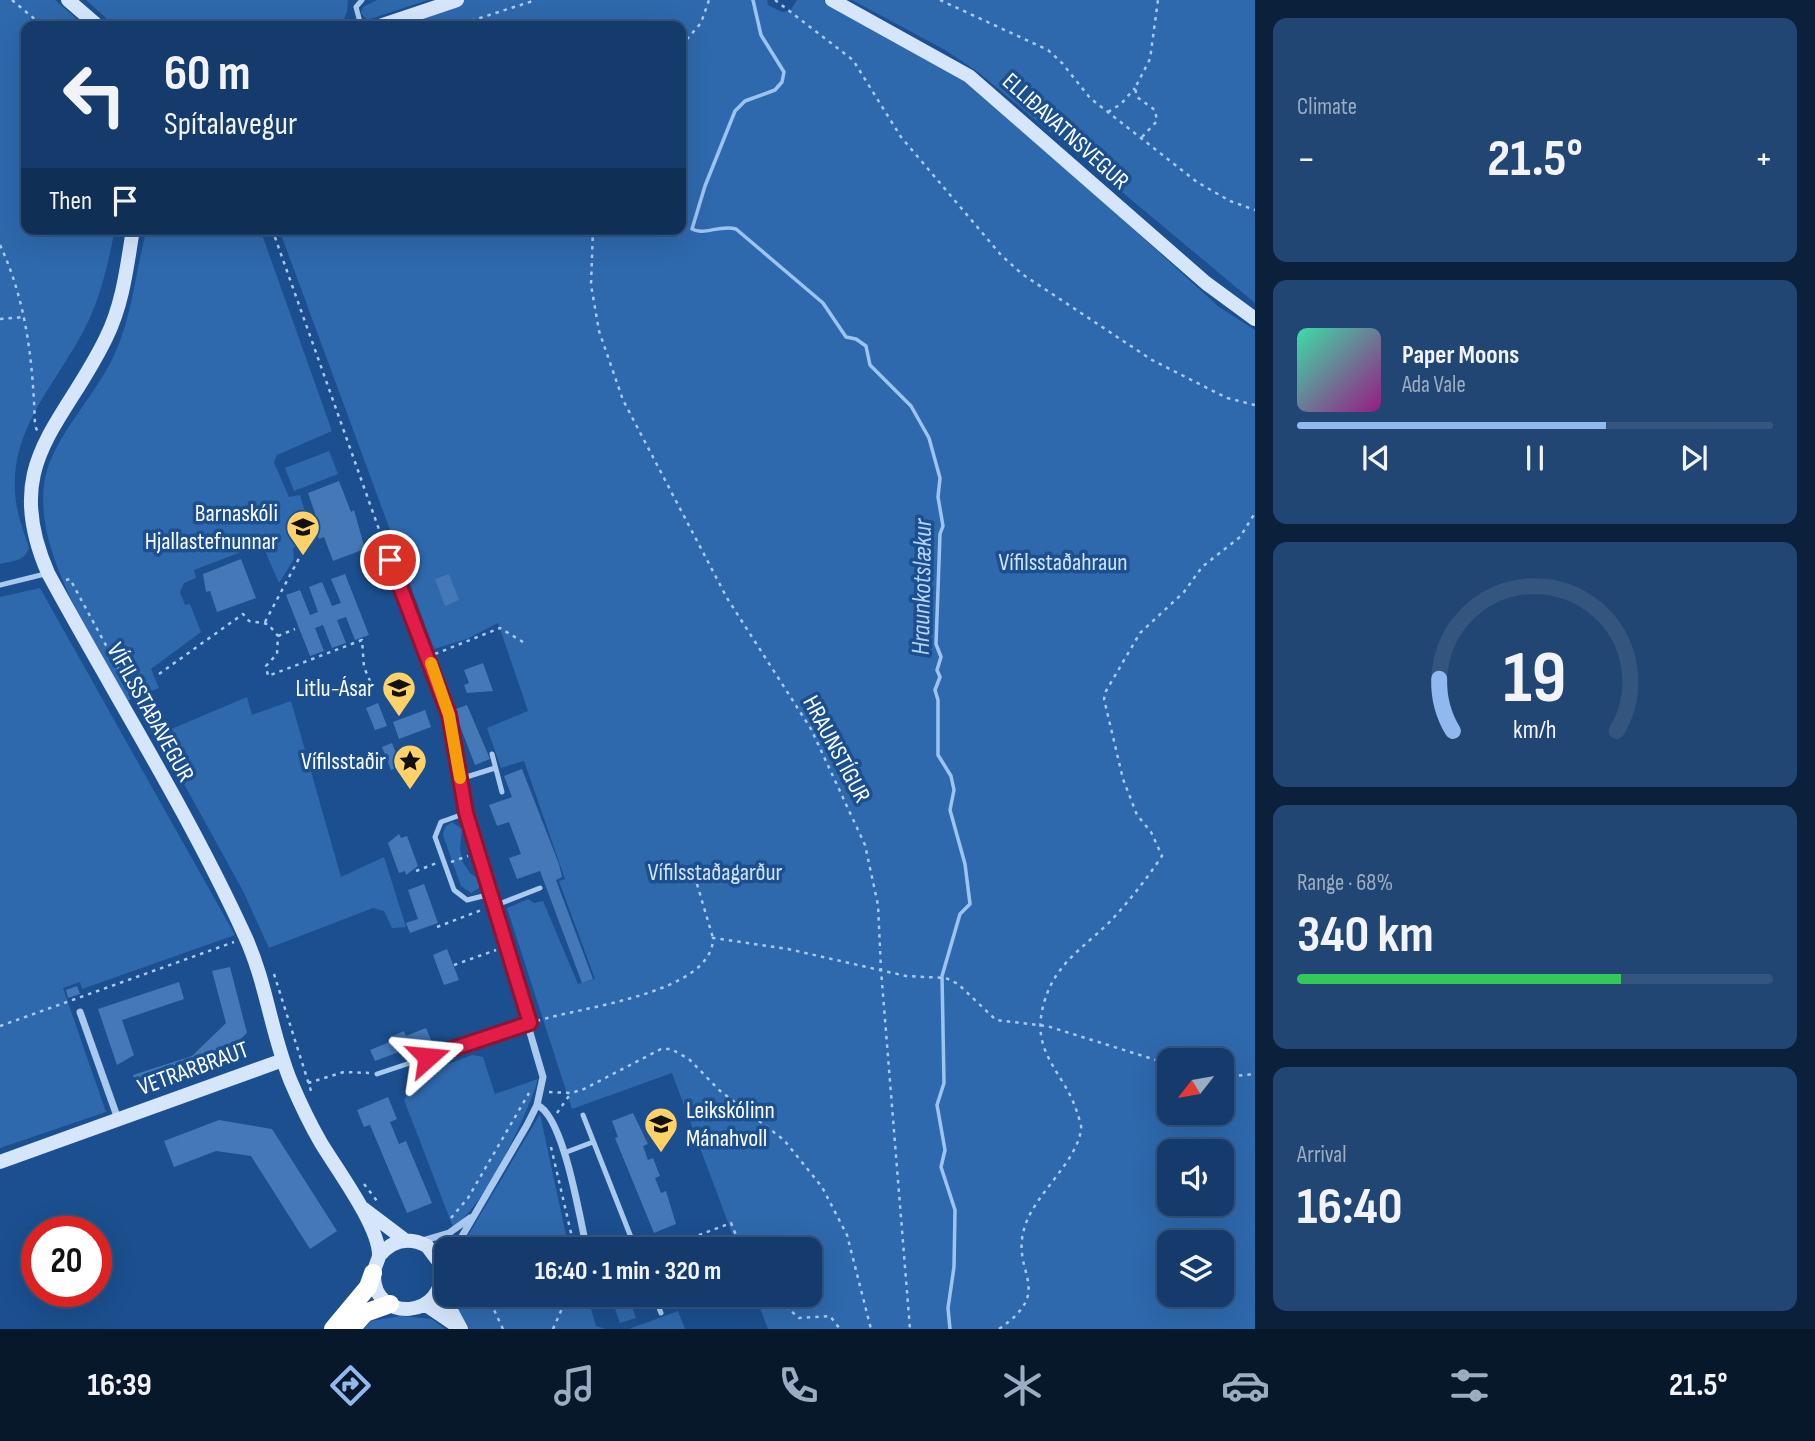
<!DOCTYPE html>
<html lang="en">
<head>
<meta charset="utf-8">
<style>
  body { margin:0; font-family:"Sofia Sans Condensed",sans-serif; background:#214673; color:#f1f3f6; height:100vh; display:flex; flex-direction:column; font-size:26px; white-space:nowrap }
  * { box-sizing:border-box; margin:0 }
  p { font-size:23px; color:#9dadc1 }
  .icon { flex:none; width:38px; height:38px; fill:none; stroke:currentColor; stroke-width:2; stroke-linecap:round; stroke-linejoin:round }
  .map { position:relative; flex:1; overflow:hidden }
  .sheet { display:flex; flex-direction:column; gap:18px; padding:18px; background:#0b203b; width:560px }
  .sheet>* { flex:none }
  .guide { position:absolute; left:21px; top:21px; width:665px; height:214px; border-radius:14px; box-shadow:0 7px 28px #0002,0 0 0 2px #33557e; background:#143b6b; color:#f1f3f6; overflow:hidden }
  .needle { width:46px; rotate:239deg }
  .controls { position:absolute; left:1157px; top:1048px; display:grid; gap:14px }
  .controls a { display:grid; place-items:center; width:77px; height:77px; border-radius:14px; background:#143b6b; box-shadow:0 7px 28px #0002,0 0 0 2px #33557e; font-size:35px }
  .speed { position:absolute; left:21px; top:1216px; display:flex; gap:14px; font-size:35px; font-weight:700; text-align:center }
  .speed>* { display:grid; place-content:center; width:91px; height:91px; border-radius:50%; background:#143b6b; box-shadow:0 7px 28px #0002,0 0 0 2px #33557e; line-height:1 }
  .speed .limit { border:10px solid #d22; background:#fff; color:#111 }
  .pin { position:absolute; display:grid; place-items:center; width:60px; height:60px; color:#fff; margin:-30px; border:4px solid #fff; border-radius:50%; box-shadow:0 2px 7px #0007 }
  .me { position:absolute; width:77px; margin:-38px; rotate:72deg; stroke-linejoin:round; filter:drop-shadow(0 0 5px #0008) }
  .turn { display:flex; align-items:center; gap:24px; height:147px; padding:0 28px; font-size:32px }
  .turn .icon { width:91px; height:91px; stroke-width:2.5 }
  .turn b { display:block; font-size:49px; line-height:60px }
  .then { display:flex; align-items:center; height:66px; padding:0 28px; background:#0003; gap:14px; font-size:26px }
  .big { font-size:52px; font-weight:700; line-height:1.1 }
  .sheet .card { flex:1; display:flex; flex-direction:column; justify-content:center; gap:10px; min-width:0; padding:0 24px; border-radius:14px; background:#214673 }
  .sheet .dial { align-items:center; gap:0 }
  .dial svg { height:182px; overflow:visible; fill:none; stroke:#33557e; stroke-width:7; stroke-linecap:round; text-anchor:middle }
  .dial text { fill:#f1f3f6; stroke:none }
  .song { display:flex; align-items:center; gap:21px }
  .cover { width:84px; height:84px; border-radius:10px; background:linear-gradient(135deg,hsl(160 70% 55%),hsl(310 70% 35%)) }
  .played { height:7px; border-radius:4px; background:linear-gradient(90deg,#90b9f0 65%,#33557e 65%) }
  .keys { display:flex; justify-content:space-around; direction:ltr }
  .heat { display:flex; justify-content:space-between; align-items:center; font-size:38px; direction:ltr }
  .charge { height:10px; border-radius:5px; background:linear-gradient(90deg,#34c759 68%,#33557e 0) }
  .trip { position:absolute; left:434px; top:1237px; width:388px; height:70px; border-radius:14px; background:#143b6b; box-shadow:0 7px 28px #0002,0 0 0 2px #33557e; font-weight:700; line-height:70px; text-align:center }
  .dock { display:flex; height:112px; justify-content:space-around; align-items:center; background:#08182b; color:#9dadc1 }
  .dock .icon { width:49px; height:49px }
  .dock .current { color:#90b9f0 }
  .dock b { font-size:32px; color:#f1f3f6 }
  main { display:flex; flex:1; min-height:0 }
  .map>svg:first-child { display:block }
</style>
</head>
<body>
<main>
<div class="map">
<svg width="1255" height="1329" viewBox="0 0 1255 1329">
  <rect width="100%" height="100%" fill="#1b4f8f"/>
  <!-- green -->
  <path fill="#2e69ad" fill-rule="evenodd" d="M0,0H55L85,26H26V229H115C107,268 99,306 78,341C48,393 7,437 16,502C18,517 24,533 29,548C24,562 12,561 0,564Z
    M86,0H348L347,12L342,24L336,26H115Z
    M377,0H428L367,20L361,13L363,7Z
    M453,0H767L768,5L782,12L790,11L797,0H823L936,59L996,104L1219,307L1255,330V1329H768L755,1295H810V1250L738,1249L672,1073L572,1109L507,908L528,899L534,903L543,901L578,984L595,979L559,881L565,879L524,761L501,768L487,728L528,711L498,623L467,639L434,649L279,229H681V26H379ZM1169,1060H1222V1113H1169ZM1169,1152H1222V1204H1169ZM1169,1242H1222V1295H1169Z
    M852,0H1255V303L978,72L945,50Z
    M147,229H260L332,431L277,455L274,462L289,497L300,495L310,529L303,543L293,548L294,559L279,583L262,544L194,570L196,578L184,583L180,592L185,605L190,604L201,632L151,669L159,688L127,701C93,636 19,534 51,459C68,421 98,391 115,353C133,314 135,271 147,229Z
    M329,451L338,474L294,491L285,468Z
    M40,588L235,935L82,989L80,982L63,988L106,1112L0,1148V597Z
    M247,697L252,715L291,701L341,877L384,857L406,927L392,928L384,911L373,908L269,948L243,891L157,735Z
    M452,822L462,829L460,848L462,861L470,873L480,880L479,888L471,893L461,886L443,835L445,827Z
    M472,1055L483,1057L495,1094L538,1079C528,1114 483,1209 453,1227L404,1100L420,1075Z
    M540,1114L569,1249H460Z
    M449,1295H587L596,1326L606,1329H469Z
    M610,1295H628L636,1318L620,1323Z
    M678,1311L685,1329H629Z
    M401,1316L432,1319L445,1329H364L371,1321Z"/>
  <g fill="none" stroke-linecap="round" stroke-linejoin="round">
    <!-- stream -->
    <path stroke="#9cc4f0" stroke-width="3.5" d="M753,0L761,35L784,72L782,82L775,90L745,101L735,111L705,186L692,229C704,236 720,224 736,229L823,303L846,337L856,339L866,346L870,365L911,406L929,438L940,478L938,497L943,526L940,534L936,644L941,657L937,670L940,677L935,690L938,700V755L951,776L954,790L950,810L965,864L970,904L960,914L942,976L944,1083L937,1105L945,1150L941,1167L955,1210L954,1267L948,1308L950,1329"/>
  </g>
  <!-- building -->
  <path fill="#4478b7" d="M339,481L351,512L354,510L365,549L333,561L324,537L319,539L314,526L319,525L308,493Z
    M241,559L256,598L217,612L210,591L206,592L203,574Z
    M345,574L369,635L355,640L346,617L337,620L346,643L332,648L323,625L315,628L324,651L310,656L286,595L300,590L310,615L318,612L309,587L322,582L332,606L341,603L331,579Z
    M449,574L459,600L445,606L435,579Z
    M483,663L493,691L467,693L464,685L469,683L464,670Z
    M378,703L387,726L375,730L366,708Z
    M467,705L490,759L475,765L456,716V709Z
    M425,710L431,727L399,739L393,722Z
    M392,743L401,766L391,770L382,747Z
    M522,769L559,864L562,877L556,880L593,979L582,983L540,871L517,879L509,858L521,854L509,822L497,826L489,805L512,797L504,776Z
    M399,834L401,838L407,836L418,866L406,875L405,871L399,873L388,843Z
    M424,884L438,923L410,933L406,923L418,919L408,890Z
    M447,949L459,980L444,985L433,955Z
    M230,967L247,1033L203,1074L151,1090L136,1084L133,1075L192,1056L226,1023L212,971Z
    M179,982L184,999L122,1020L134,1055L117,1065L98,1009Z
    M77,986L80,994L68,998L66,990Z
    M426,1028L431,1040L375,1061L370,1050L392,1041L390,1037L404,1031L406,1036Z
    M388,1097L397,1119L390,1122L399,1144L406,1141L432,1203L407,1213L370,1125L364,1127L357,1110Z
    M633,1113L648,1144L643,1146L648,1160L653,1158L660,1176L655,1178L661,1193L666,1191L676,1224L654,1233L615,1138L618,1137L612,1121Z
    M219,1120L272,1129L337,1231L310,1249L251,1156L216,1151L174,1167L164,1141Z
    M702,1236L705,1245L693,1250H668Z"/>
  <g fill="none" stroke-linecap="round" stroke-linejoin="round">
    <!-- path -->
    <path stroke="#a9c9ee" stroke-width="2.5" stroke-dasharray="3.5 5" stroke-linecap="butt" d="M12,0L43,26
      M775,0L853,60L901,137L1001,255L1022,274L1152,360L1227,398L1255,405
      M940,0L1048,50L1062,63L1090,98L1197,182L1230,201L1255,210
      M455,26L536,0
      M681,46L701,23L709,0
      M1108,112L1121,104L1135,88
      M1142,137L1157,121L1155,110L1137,97L1135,88L1150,59L1158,0
      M272,229L387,552
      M593,229L591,285L599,331L623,400L727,598L811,729L865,845L878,905L881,970L910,1329
      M0,245C27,303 33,363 35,426L38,432
      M0,319L25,317
      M66,580L70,579L122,675
      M265,622L311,536
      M278,636L295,629
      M435,654L500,628L523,642
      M159,674L243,614L249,621L268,624L278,636L277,654L266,666L268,676L362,640L364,667L375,693
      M451,862L468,856
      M416,871L437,863
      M697,884L713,938
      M437,927L484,909
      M454,965L496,950
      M274,974L312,1094
      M537,1021C579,1007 713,994 713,938L788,949L906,976L946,978L958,984L996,1020L1047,1026L1156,1060L1169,1068
      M0,1026L234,942
      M1222,1077L1255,1074
      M308,1083L344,1072L369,1073
      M549,1092L571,1093L584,1089L661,1049H671L689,1059L719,1090L784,1140L822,1187L847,1235L871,1329
      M557,1113L571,1093
      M551,1147L575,1250
      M364,1184L377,1201
      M451,1218L468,1198L529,1093
      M659,1250L731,1223L742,1250
      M487,1295L503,1329
      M773,1295L799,1318L830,1316L840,1329
      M553,1329L568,1295
      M999,1329C1057,1289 1009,1273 1025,1226C1035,1194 1076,1163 1081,1130C1082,1126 1079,1119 1078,1115C1065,1071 1029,1054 1044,1003C1056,959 1090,945 1117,914C1133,896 1148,877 1162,856L1151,832L1137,815L1123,779L1104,699L1106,691L1140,633L1184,592L1202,567L1240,537L1255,513"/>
    <!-- lane -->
    <path stroke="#a9c9ee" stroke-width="5" d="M361,26L356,7L362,0
      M0,585L45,574
      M492,754L502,792
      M460,779L495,768
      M466,813L441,822L435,837L454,890L467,900L491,894
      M494,906L540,888
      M377,1074L530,1023
      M583,1115L636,1250
      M564,1153L593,1142
      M654,1295L661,1313"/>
    <!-- street -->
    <path stroke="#a9c9ee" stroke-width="7" d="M390,560L449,715L466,813L543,1077L537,1105L527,1125L454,1250
      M80,1012L118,1119
      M537,1105C564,1116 580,1220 587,1250
      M422,1241L449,1233L470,1218"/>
    <!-- secondary -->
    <path stroke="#d6e6fa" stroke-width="14" d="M68,0L98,26
      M832,0L969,76L1206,283L1255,319
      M380,26L457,0
      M133,229C127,266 123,304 106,338C63,427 0,463 48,573C113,693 188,811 245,936C267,984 271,1034 291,1082C300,1103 310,1124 321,1143C336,1168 380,1227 379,1256C378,1262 373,1268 374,1276C374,1322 446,1321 442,1266L427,1246C408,1236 392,1240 379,1256
      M0,1162L283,1060
      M364,1209L405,1240
      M440,1290L461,1329
      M426,1305L457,1326"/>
    <!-- highway -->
    <path stroke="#fff" stroke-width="18" d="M333,1329L368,1287L373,1273
      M351,1329L365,1313L390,1304"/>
  </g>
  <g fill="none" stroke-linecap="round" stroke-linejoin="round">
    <!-- route casing -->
    <g stroke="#92132f" stroke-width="18">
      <path id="route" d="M390,560L449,715L466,813L530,1023L428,1057"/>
    </g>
    <!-- route -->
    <use href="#route" stroke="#e11d48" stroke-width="12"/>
    <!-- slow -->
    <path stroke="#f59e0b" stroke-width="12" d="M431,663L449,715L460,778"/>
  </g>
  <!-- icons -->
  <defs>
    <g id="school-pin" transform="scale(1.75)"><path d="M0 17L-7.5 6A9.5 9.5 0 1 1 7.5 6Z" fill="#ffd166" stroke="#1b4f8f"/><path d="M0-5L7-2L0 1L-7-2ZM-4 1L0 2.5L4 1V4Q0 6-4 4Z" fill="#111"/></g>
    <g id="sight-pin" transform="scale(1.75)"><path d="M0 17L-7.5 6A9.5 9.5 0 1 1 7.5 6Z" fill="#ffd166" stroke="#1b4f8f"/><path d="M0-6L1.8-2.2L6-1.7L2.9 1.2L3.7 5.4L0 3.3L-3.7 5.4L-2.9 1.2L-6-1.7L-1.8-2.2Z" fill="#111"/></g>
  </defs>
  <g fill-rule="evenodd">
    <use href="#school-pin" x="303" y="527"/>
    <use href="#school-pin" x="399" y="688"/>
    <use href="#sight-pin" x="410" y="761"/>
    <use href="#school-pin" x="661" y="1124"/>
  </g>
  <g text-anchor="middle" stroke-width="7" stroke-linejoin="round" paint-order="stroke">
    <!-- street labels -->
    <g font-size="24" fill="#fff" stroke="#1b4f8f">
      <text transform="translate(1066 131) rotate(42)" y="8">ELLIÐAVATNSVEGUR</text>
      <text transform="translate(151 712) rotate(61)" y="8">VÍFILSSTAÐAVEGUR</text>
      <text transform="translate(837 749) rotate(62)" y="8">HRAUNSTÍGUR</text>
      <text transform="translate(193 1068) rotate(-20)" y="8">VETRARBRAUT</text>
    </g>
    <!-- poi labels -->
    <g font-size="24" fill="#fff" stroke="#1b4f8f" text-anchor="end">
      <text x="278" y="521">Barnaskóli<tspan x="278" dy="28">Hjallastefnunnar</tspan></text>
      <text x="374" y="696">Litlu-Ásar</text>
      <text x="386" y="769">Vífilsstaðir</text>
      <text x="686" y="1118" text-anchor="start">Leikskólinn<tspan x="686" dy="28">Mánahvoll</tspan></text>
    </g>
    <!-- park labels -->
    <g font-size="24" fill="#cfe3fa" stroke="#1b4f8f">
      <text x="1063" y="570">Vífilsstaðahraun</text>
      <text x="715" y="880">Vífilsstaðagarður</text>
    </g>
    <!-- water labels -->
    <g font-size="26" font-style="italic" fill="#b5d3f5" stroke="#1b4f8f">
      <text transform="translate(921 587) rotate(-89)" y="9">Hraunkotslækur</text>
    </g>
  </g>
</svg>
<div class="controls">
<a><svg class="needle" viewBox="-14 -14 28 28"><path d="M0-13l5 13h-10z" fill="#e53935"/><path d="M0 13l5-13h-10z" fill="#9dadc1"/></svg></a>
<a><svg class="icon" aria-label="sound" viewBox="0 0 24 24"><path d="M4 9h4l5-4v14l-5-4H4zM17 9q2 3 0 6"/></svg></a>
<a><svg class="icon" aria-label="layers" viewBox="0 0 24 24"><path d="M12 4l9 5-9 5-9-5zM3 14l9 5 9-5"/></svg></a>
</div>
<div class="speed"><div class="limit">20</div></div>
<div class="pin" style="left:390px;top:560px;background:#d93025"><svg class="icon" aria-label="arrive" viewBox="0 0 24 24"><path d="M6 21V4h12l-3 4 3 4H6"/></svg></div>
<svg class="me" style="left:428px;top:1057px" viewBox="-20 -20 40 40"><path d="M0-17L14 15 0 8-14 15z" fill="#e11d48" stroke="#fff" stroke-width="4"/></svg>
<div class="trip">16:40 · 1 min · 320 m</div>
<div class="guide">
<div class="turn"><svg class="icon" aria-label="left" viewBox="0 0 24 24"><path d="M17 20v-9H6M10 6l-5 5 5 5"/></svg><div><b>60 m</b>Spítalavegur</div></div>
<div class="then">Then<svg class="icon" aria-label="arrive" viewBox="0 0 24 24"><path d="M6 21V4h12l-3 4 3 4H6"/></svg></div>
</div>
</div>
<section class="sheet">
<div class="card"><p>Climate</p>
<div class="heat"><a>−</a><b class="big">21.5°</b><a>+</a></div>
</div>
<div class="card">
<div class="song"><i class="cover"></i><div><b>Paper Moons</b><p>Ada Vale</p></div></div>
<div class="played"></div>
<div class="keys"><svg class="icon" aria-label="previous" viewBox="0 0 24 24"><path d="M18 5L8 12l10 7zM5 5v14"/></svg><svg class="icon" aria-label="pause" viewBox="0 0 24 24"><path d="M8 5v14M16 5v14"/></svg><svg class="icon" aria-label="next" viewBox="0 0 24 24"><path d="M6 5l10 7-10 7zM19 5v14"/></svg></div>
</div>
<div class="card dial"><svg viewBox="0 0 100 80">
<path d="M14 69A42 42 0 1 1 86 69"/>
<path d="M14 69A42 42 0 0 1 8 46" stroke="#90b9f0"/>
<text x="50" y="56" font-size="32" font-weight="700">19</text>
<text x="50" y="72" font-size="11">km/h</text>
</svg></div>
<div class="card"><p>Range · 68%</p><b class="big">340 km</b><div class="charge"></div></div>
<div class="card"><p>Arrival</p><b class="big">16:40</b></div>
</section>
</main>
<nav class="dock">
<b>16:39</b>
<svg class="icon current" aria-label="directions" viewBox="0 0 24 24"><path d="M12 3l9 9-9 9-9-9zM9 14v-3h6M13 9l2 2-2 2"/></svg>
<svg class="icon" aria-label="music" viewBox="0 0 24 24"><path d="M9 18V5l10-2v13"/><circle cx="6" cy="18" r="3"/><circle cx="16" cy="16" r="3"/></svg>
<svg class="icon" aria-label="phone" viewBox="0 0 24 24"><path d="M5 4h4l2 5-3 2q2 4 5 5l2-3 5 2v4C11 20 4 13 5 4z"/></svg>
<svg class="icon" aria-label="climate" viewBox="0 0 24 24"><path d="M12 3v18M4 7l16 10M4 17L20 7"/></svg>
<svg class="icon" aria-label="car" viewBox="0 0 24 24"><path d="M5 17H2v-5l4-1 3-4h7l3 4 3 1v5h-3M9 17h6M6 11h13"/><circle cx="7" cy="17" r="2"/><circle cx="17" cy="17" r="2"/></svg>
<svg class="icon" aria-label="filters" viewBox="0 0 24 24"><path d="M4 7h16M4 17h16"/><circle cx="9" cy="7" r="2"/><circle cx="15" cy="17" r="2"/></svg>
<b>21.5°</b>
</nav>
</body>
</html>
